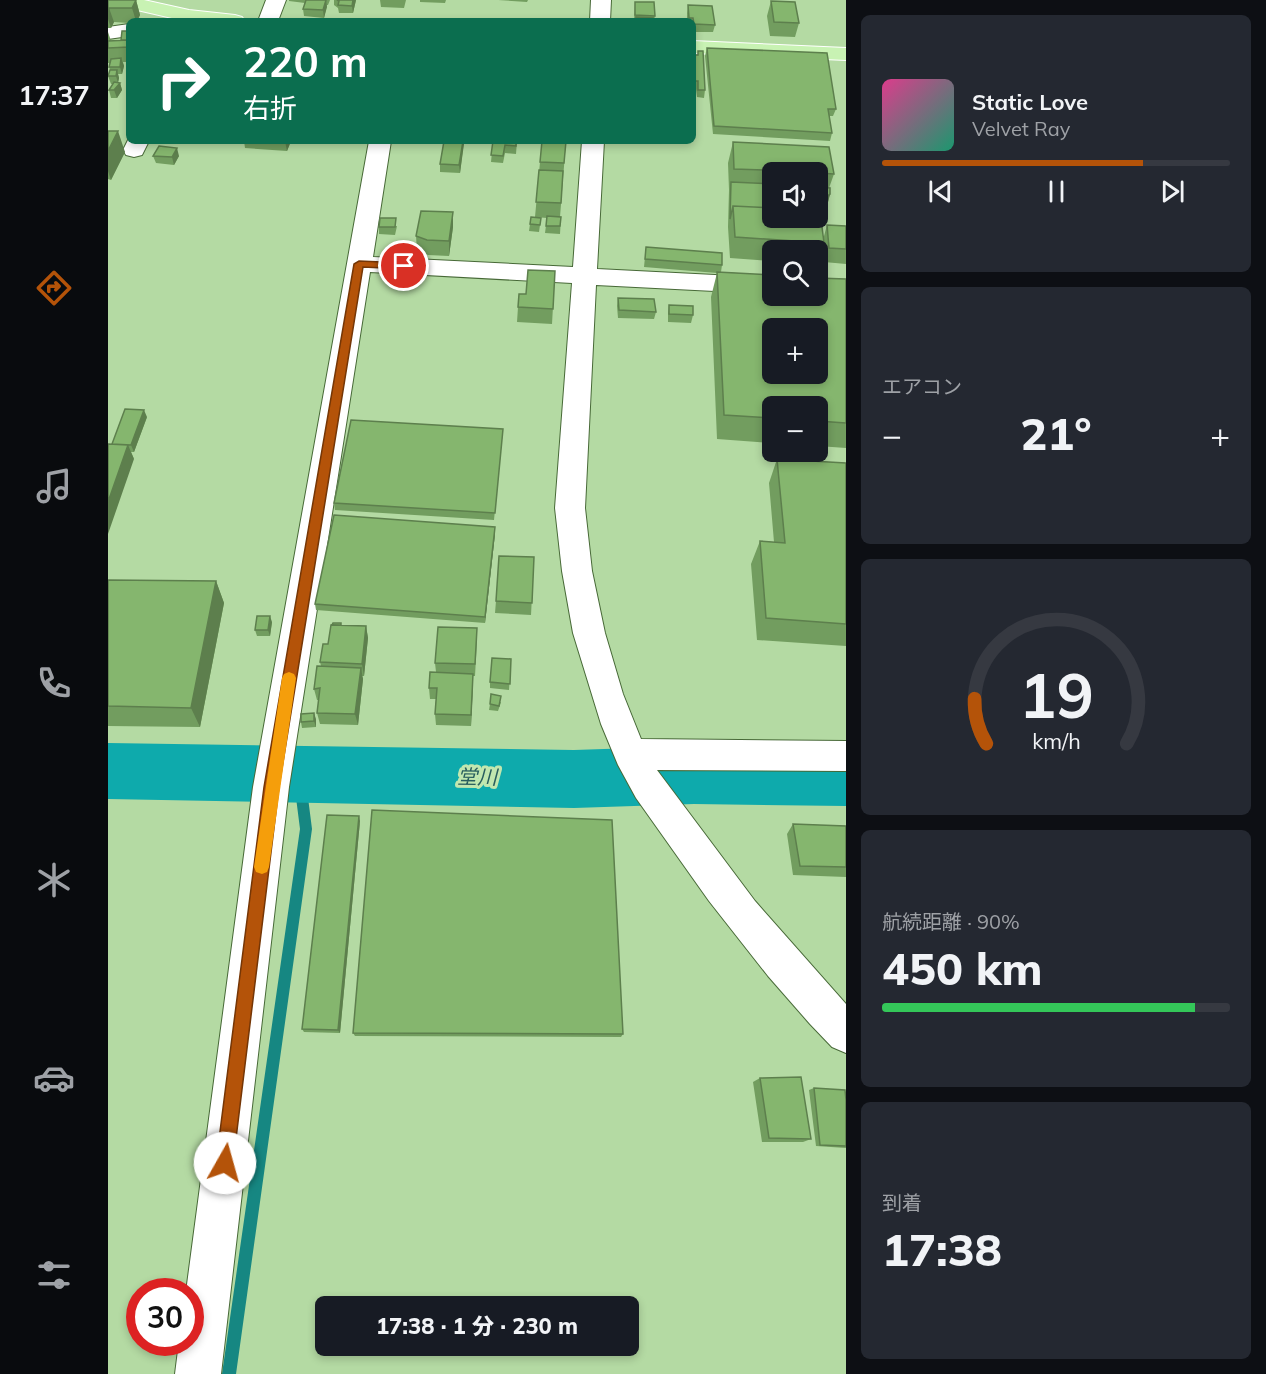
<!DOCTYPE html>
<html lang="ja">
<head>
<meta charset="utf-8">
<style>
  body { margin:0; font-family:Mulish,"Noto Sans JP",sans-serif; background:#242831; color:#f1f3f6; height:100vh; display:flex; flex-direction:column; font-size:22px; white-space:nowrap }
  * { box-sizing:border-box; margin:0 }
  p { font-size:20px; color:#9ea1a6 }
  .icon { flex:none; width:33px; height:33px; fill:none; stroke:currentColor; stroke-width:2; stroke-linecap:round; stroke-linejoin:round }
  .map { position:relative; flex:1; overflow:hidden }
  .drawer { display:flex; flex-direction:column; gap:15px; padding:15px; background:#0d0f14; width:420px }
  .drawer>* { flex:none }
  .banner { position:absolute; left:18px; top:18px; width:570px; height:126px; border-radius:9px; box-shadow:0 3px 9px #0003; background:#0b6e4f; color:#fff; overflow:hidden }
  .fabs { position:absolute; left:654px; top:162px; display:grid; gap:12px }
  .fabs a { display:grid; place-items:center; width:66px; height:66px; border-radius:9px; background:#171b24; box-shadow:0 3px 9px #0003; font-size:30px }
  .speed { position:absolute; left:18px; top:1278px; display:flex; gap:12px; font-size:30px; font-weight:700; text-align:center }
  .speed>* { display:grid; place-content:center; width:78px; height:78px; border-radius:50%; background:#171b24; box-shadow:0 3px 9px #0003; line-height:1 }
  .speed .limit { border:9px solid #d22; background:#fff; color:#111 }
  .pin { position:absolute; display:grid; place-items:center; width:51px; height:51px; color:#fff; margin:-26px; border:3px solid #fff; border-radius:50%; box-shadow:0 2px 6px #0007 }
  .me { position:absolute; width:66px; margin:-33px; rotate:7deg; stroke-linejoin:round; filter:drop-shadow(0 0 4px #0008) }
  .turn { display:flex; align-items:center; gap:21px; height:126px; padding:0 18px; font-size:27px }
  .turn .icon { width:78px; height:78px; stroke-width:2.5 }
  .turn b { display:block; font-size:42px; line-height:51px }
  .big { font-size:45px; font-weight:800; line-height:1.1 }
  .drawer .widget { flex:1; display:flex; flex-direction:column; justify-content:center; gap:9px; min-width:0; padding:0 21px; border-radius:9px; background:#242831 }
  .drawer .dial { align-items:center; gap:0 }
  .dial svg { height:156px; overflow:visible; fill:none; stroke:#363941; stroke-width:7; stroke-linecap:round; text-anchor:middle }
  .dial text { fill:#f1f3f6; stroke:none }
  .song { display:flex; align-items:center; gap:18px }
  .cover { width:72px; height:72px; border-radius:9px; background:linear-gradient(135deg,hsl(330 70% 55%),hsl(160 70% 35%)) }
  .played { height:6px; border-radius:3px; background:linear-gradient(90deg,#b45309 75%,#363941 75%) }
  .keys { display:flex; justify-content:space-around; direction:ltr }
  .heat { display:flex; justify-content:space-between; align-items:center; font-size:33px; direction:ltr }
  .charge { height:9px; border-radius:4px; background:linear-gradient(90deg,#34c759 90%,#363941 0) }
  .trip { position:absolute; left:207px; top:1296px; width:324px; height:60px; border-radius:9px; background:#171b24; box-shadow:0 3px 9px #0003; font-weight:800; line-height:60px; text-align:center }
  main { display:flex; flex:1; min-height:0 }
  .dock { display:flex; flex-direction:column; width:108px; justify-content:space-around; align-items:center; background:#090b0e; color:#9ea1a6 }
  .dock .icon { width:42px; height:42px }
  .dock .active { color:#b45309 }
  .dock b { font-size:27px; color:#f1f3f6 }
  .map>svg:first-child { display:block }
</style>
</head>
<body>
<main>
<nav class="dock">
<b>17:37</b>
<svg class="icon active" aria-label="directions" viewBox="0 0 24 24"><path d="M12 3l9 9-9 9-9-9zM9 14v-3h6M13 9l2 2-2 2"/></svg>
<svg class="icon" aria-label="music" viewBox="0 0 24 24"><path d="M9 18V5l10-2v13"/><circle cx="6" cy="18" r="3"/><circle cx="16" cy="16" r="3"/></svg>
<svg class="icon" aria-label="phone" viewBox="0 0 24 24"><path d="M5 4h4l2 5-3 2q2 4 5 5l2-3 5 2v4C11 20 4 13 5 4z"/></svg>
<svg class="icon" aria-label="climate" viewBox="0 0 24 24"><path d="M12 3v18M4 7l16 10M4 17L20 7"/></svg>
<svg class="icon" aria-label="car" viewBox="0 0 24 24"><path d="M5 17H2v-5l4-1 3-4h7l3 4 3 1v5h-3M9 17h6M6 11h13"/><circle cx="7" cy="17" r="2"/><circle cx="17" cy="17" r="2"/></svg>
<svg class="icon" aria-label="filters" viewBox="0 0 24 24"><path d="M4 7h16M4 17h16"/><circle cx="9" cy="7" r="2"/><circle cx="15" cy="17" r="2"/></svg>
</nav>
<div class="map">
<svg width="738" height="1374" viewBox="0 0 738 1374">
  <rect width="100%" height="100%" fill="#b4daa3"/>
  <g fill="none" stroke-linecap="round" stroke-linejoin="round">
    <!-- stream -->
    <path fill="#168782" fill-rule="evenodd" d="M191,769L195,770L197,774L204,829L128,1374H114L192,829L185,774L187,770Z"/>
    <!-- river -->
    <path fill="#0eaaac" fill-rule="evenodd" d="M0,743L466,750L586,746L738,748V806L586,804L466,808L0,799Z"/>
    <!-- minor casing -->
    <g stroke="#476937" stroke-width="2">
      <path id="minor" d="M158,0H178L170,21H150Z
        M483,0H503L502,21H482Z
        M21,24V36L0,39V27Z
        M21,138V141H41L34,155L26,157L18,155L15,150Z
        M261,141H283L265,257L465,267L474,141H496L489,269L664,278V294L488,285L477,508L484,571L497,633L515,694L533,739L738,741V771L549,770L647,901L738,1004V1053L724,1047L702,1024L660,976L601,901L528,798L510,765L493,724L465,633L454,571L447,508L464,283L262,272L181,787L113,1374H67L71,1342H82V1292H78L145,787Z"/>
    </g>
    <!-- major casing -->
    <g stroke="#fff" stroke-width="2">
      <path id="major" d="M0,0H36L81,10L127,15L134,17L137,21H77L3,4Z
        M585,41L738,48V60L585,53Z"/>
    </g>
    <!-- minor -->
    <use href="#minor" fill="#fff" fill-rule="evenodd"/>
    <!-- major -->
    <use href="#major" fill="#c8f2b3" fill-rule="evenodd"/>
  </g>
  <!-- wall -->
  <path fill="#729d5f" d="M0,0H28L32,15L29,21H21V23L6,22L3,28H0Z
    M181,0H222L220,5H219L216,18L196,16L195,9L197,3L181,1Z
    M226,0H248L245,13H231L230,8L226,5Z
    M272,0H298L296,8L273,7Z
    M312,0H338L337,3L312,2Z
    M390,0H420L419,2Z
    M663,1L691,23L687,37L662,36L659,16Z
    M527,2L547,16L546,21H526Z
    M580,5L607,25L605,32H585V21H579V13Z
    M21,31V62H15L16,66L14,74H10L11,78L10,82L12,83L14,90L9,98H3L1,90L5,84H3L0,76L2,70L1,67L2,63H0V32L3,41L13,40Z
    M599,48L728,109L725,116H721L724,133L722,141L605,134L597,56Z
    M590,51L597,90L596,98L589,97L588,89H585V55H590Z
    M0,131L17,152L3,180L0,179Z
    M136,141H183L179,151L137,148Z
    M336,141H356L352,173L332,172V164Z
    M385,141H409L408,154L397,153L395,163L383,162Z
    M458,141L452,217H453L452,234L437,233L439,218L427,217L432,162Z
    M625,142L726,174L721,188L722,194L720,202L710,209V172H664V218L716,236L719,225L738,226V264L716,262L715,247L710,263V250H664V261L622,258L620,227L621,190L620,163Z
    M45,156H71L66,165L48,163Z
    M423,217L432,225L431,232L421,231Z
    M289,226L287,235L271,234V227Z
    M345,227L341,256L320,255L309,251L308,236Z
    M538,247L614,265L613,272L738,279V448L710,446V406H664V443L609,439L603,297L609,273L536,267Z
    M447,271L444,324L409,322L410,307Z
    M510,298L548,312L546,319L510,318L509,306Z
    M561,305L585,315L583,323L560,322V313Z
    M39,417L26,452H23L26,459L4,444Z
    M395,429L386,520L227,510L226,503Z
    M669,459L738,463V646L649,640L643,564L652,541L666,542L661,483Z
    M387,534L377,623L208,610L207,604Z
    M426,557L423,615L387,613L388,601Z
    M0,580L108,581L116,603L92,727L0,726Z
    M164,622L162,636H149L147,630Z
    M234,625L258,626L260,638L256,676H254L255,679L250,725L212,724L209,713L211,700H209L206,689L213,666L212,662Z
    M369,640L367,676H365L363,726L328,725L327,714L328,699H322L321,688L328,672L327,663Z
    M403,659L401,690L382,688V682Z
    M393,702L390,711L381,710L382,704Z
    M208,719V727L194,728L193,722Z
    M252,821L232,1033L196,1032L194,1029Z
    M685,824L738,826V877L685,875L679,834Z
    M245,1033L515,1034L513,1037L247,1036Z
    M652,1078L703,1139L695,1142H654L645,1082Z
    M706,1088L738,1100V1148L708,1146L701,1090Z"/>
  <!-- shaded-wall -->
  <path fill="#5d7f4d" d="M28,0L32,15L29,21H28L24,8Z
    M218,0L219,7L216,18L215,10Z
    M245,0H248L245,13L244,6Z
    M1,8L6,22L3,28L0,19V11Z
    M13,58L16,66L14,74L12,67Z
    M9,70L11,78L10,83L8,76Z
    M12,83L14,90L9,98L6,90Z
    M10,131L17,152L3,180L0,171V151Z
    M177,141H183L179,151Z
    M355,141H356V144L352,173L351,165Z
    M69,148L71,156L66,165L64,157Z
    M722,194L720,202L710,209V203Z
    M345,212V227L341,256V241Z
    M36,410L39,417L26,452L23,445Z
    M20,445L26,459L0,534V502Z
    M387,527V534L377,623V617Z
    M108,581L116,603L92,727L83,708Z
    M162,616L164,622L162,636L160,630Z
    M258,626L260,638L256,676L254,664Z
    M253,668L255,679L250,725L247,714Z
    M365,674V685L363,726V715Z
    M206,713L208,719V727L206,721Z
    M251,816L252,821L232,1033L230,1030Z"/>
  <!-- building -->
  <path fill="#85b66e" stroke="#5d7f4d" stroke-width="1.5" fill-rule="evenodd" d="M0,0H28L24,8H1L0,11Z
    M198,0H218L215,10L195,9Z
    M229,0H245L244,6L230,5L231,1Z
    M663,1L687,2L691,23L666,22Z
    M527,2H546L547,16L527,15Z
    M580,5L604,6L607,25L586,24L585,18H581Z
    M528,17L545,18V21H528Z
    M230,20L270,21H229Z
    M14,31H21V40H13Z
    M21,40V47L0,48V41Z
    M599,48L719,53L728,109H720L724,133L606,126Z
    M590,51H595L597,90H590V81H585V55H590Z
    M13,58L12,67H1L3,59Z
    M2,70H9L8,76H0Z
    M6,82L12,83L6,90H1Z
    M0,131H10L0,151Z
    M336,141H355L351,165L332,164Z
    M385,141H408V146L397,145L395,156L383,155Z
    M434,141H458L456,163L432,162Z
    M625,142L721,147L726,174L710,173V172L626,169Z
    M51,146L69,148L64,157L45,156Z
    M431,170L455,171L453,203L428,202Z
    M623,182L664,184V208L625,206L622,219Z
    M710,187L722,188V194L710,203Z
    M625,206L664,208V218H710V211H712L716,243L627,237Z
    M313,211L345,212L341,241L319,240L308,236Z
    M439,216L453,217L452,226H438Z
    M423,217L433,218L432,225L422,224Z
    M272,218H288L287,227H271Z
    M719,225L738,226V249L721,248Z
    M538,247L614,253V265L537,259Z
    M420,270L447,271L445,309L410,307L411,294H418Z
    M609,272L664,275V296H710V278L738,279V423L710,421V406H664V418L616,415ZM664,328H710V374H664Z
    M510,298L546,299L548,312L511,310Z
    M561,305L585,306V315L561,314Z
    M17,409L36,410L23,445L4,444Z
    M243,420L395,429L387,513L226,503Z
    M0,444L20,445L0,502Z
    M669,459L738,463V624L658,618L652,541L677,543Z
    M226,515L387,527L377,617L207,604Z
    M391,556L426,557L424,603L388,601Z
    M0,580L108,581L83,708L0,706Z
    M149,616H162L160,630H147Z
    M225,623H233V625H224Z
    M223,625L258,626L254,664L212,662L215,644H220Z
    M330,627L369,628L367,664L327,663Z
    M384,658L403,659L402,684L382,682Z
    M209,666L253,668L247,714L209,713L212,688L206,689Z
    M322,672L365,674L363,715L327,714L329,688H321Z
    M383,694L393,696L391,706L382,704Z
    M206,713V721L193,722V714Z
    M264,810L504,820L515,1034L245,1033Z
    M219,815L251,816L230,1030L194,1029Z
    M685,824L738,826V867L692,866Z
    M693,1077L703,1139L661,1138L652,1078Z
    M706,1088L737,1090L738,1100V1146L712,1145Z"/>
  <!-- route -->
  <path fill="#b45309" stroke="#753606" stroke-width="1.5" d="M251,261L296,263L301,266L296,269L255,267L171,787L125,1163L123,1169L117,1171L110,1169L108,1163L156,787L246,264Z"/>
  <!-- slow -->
  <path fill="#f59e0b" d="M181,672L186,674L188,678L161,867L159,872L154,874L148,872L146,867L174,678L176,674Z"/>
  <g text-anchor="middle" stroke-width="6" stroke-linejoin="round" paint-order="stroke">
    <!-- water labels -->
    <g font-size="20" font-style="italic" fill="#285e5e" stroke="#c1e7af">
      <text transform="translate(369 777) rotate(1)" y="7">堂川</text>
    </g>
  </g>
</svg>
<div class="fabs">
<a><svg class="icon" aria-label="sound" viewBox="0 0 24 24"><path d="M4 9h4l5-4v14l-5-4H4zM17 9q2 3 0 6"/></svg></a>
<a><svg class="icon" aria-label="search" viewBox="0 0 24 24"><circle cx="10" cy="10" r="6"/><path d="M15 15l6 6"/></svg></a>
<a>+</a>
<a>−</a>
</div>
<div class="speed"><div class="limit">30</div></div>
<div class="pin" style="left:296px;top:266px;background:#d93025"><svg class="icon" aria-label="arrive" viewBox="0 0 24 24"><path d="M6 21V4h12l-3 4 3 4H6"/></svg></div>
<svg class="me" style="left:117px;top:1163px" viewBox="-20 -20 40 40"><circle r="19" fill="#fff"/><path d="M0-13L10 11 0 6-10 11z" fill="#b45309"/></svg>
<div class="trip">17:38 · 1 分 · 230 m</div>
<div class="banner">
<div class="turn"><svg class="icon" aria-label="right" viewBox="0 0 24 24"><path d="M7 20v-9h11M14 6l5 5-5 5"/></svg><div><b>220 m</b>右折</div></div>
</div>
</div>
<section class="drawer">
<div class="widget">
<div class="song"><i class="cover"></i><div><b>Static Love</b><p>Velvet Ray</p></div></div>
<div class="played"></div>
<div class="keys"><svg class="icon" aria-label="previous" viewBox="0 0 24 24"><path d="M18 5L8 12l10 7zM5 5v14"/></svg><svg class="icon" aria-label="pause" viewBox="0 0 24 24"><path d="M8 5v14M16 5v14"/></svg><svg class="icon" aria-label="next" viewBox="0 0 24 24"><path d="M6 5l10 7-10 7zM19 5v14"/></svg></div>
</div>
<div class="widget"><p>エアコン</p>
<div class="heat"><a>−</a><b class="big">21°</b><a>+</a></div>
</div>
<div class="widget dial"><svg viewBox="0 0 100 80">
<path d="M14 69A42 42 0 1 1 86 69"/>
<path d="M14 69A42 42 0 0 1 8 46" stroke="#b45309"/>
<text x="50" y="56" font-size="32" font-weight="700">19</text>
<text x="50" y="72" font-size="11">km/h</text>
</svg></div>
<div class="widget"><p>航続距離 · 90%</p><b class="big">450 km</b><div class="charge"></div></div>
<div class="widget"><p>到着</p><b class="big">17:38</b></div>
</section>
</main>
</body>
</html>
